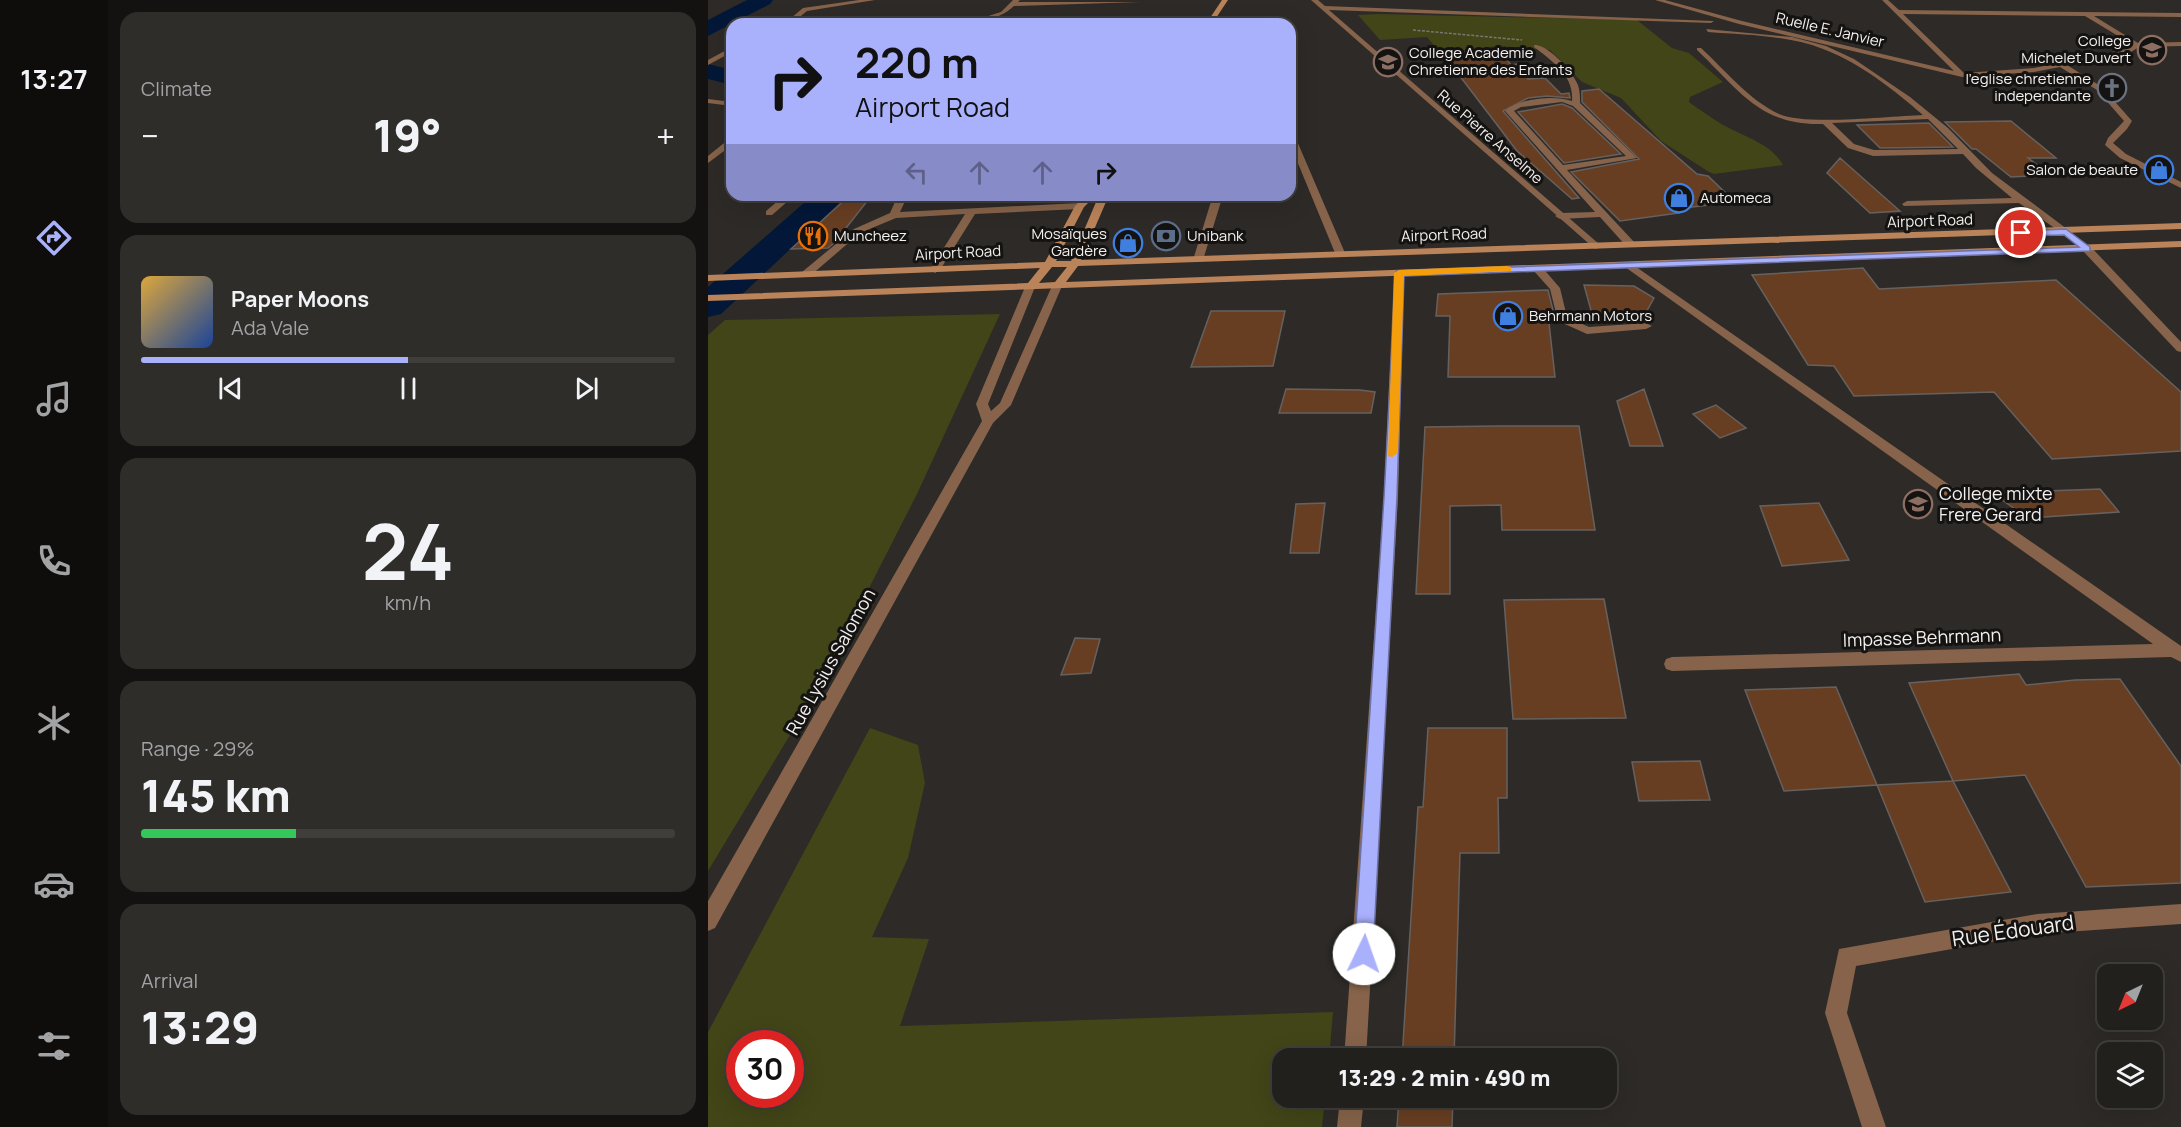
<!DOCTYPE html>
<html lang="en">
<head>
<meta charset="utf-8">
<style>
  body { margin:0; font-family:Manrope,sans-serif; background:#2e2d2a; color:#f1f3f6; height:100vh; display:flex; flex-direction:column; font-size:22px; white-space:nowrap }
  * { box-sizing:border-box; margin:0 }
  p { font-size:20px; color:#a2a3a4 }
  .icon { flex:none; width:33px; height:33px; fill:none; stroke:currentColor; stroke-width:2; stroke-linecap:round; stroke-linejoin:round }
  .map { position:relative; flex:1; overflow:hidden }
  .sheet { display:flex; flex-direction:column; gap:12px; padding:12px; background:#131210; width:600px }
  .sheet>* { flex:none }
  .guide { position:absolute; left:18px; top:18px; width:570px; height:183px; border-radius:18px; box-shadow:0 6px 24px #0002,0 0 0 2px #3f3e3b; background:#a9b0fc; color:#111; overflow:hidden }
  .needle { width:39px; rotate:223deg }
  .buttons { position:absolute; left:1389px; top:964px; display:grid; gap:12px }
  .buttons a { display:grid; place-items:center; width:66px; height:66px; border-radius:12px; background:#22201d; box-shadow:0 6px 24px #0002,0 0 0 2px #3f3e3b; font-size:30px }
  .speed { position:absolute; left:18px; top:1030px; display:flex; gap:12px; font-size:30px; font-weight:700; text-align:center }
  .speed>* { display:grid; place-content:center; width:78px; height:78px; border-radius:50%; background:#22201d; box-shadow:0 6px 24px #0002,0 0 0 2px #3f3e3b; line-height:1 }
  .speed .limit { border:9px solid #d22; background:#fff; color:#111 }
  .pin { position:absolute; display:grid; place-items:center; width:51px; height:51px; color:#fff; margin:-26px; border:3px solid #fff; border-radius:50%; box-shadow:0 2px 6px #0007 }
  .me { position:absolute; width:66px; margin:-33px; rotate:3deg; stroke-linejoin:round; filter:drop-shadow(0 0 4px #0008) }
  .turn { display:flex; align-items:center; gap:21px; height:126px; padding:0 30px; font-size:27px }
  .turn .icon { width:78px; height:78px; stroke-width:2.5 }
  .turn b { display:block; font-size:42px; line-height:51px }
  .lanes { display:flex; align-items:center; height:57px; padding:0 30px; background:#0003; justify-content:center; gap:30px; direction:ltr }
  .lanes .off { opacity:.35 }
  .big { font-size:45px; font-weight:800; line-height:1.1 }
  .sheet .card { flex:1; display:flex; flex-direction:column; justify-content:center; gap:9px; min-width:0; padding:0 21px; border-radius:18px; background:#2e2d2a }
  .sheet .dial { align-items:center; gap:0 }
  .dial b { font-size:78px; line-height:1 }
  .song { display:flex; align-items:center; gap:18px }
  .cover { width:72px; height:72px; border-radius:9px; background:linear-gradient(135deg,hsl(40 70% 55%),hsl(220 70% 35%)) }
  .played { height:6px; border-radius:3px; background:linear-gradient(90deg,#a9b0fc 50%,#3f3e3b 50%) }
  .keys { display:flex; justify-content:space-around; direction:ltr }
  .heat { display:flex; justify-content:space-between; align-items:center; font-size:33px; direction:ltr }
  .charge { height:9px; border-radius:4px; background:linear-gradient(90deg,#34c759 29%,#3f3e3b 0) }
  .trip { position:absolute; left:564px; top:1048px; width:345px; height:60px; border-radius:18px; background:#22201d; box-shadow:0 6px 24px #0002,0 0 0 2px #3f3e3b; font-weight:800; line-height:60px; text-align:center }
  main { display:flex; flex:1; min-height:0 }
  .tabs { display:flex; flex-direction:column; width:108px; justify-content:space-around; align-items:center; background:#0e0d0c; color:#a2a3a4 }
  .tabs .icon { width:42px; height:42px }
  .tabs .current { color:#a9b0fc }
  .tabs b { font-size:27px; color:#f1f3f6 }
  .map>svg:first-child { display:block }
</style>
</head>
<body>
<main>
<nav class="tabs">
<b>13:27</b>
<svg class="icon current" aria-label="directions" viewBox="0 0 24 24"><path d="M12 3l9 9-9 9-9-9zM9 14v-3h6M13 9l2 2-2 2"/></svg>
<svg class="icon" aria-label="music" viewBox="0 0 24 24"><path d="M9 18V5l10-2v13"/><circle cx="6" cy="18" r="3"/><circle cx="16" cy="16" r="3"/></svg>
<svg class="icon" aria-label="phone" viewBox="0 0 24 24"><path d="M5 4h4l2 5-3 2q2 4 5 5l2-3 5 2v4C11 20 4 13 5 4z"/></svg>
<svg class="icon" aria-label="climate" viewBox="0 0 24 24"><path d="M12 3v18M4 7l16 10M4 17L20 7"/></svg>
<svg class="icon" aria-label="car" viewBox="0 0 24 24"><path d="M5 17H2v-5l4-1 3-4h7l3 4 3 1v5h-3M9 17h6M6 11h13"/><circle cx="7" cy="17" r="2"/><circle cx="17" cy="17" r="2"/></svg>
<svg class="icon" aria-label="filters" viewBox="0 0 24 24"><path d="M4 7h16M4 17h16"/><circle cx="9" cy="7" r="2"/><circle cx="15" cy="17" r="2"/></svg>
</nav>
<section class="sheet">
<div class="card"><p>Climate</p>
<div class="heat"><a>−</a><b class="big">19°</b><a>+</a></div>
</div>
<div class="card">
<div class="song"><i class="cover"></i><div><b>Paper Moons</b><p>Ada Vale</p></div></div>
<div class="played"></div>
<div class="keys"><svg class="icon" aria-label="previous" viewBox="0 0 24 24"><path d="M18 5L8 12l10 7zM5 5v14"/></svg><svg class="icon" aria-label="pause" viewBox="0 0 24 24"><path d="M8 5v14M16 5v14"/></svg><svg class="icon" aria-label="next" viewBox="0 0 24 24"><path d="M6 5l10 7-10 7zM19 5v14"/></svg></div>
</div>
<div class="card dial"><b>24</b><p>km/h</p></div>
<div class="card"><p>Range · 29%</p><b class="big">145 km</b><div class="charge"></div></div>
<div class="card"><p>Arrival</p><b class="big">13:29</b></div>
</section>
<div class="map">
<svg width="1473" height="1127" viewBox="0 0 1473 1127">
  <rect width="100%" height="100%" fill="#2d2a27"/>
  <!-- green -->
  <path fill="#414517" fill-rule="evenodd" d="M671,14L929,20L964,48L981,53L1015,82L982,97L981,102C994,111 1007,121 1021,128C1040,138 1064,145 1075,165L1006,174L1001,172L953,141L913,98L874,82L842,50L791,46L732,53L719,37L672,40L650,15Z
    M292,314L209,494L108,692L0,871V335L17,320Z
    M162,728L210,745L217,783L200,858L164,937L221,939L192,1026L625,1012L621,1059H574V1098H617L614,1127H0V1032ZM32,1044H82V1095H32Z"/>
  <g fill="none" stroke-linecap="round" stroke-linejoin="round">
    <!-- river -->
    <path fill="#031738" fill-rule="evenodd" d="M39,0H65L62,4L0,36V20Z
      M0,64L24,70V85L0,79Z
      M105,195H140L13,314L0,317V287Z"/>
  </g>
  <!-- building -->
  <path fill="#673e22" stroke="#66615f" stroke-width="1.5" d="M790,48L803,65L809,64L820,79L837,78L853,94L861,93L862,98L839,96L820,98L795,111L871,198L864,199L809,151L735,54Z
    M891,89L989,174L1000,176L1027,202L967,209L971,213L912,221L863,172L931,159L874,102V91Z
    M854,104L864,108L913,154L856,163L810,112Z
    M1303,121L1348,158H1320L1343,175L1303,177L1268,149H1264L1237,122Z
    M1221,123L1245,147L1172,148L1149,125Z
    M1132,158L1192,211L1162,213L1119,173Z
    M142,195H164L127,242L120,248L83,249Z
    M1155,268L1171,289L1348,280L1473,392V451L1344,459L1286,392L1146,396L1126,366L1100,365L1044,275Z
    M876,285L926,286L946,298L937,314H884Z
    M840,290L846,314H840L847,377H740L742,316H728L730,294Z
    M503,311H577L565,366L483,367Z
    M578,389L652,390L667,392L663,413H571Z
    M936,389L955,446H922L909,401Z
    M1008,405L1038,428L1012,438L985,414Z
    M789,426H871L887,530H794L793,505L742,506V594H708L717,427Z
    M1392,489L1411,512L1320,518L1284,493Z
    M617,503L611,553H582L588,504Z
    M1111,503L1141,560L1074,566L1052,506Z
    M896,599L918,718L805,719L796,600Z
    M367,638L392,639L383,673L353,675Z
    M1311,674L1318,685L1367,680L1412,679L1473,766V883L1378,887L1317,775L1245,781L1201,683Z
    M1128,687L1169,785L1076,791L1037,690Z
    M720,728H799V798H790L791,853H752L746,1059H694L710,807H715Z
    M992,761L1002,800L931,801L924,762Z
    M1245,781L1303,892L1217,902L1169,785Z
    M691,1098H745L744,1127H689Z"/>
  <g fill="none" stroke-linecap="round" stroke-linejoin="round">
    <!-- path -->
    <path stroke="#797674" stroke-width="1.5" stroke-dasharray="3 1.5" stroke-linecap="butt" d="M705,30L814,40"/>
    <!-- lane -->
    <path fill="#86634a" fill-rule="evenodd" d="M998,29L1084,37L1118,46L1146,59L1202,97L1240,128L1284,173L1363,232L1355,234L1311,203L1196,206L1194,204L1199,201L1304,198L1268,168L1255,154L1165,156L1140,148L1115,124C1052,126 1031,90 989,50V48H993C1017,70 1041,100 1071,114C1097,126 1183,116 1215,115C1185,89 1152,63 1115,49C1079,35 1038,35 1000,32ZM1220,119L1250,149L1166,150L1146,144L1124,123Z
      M826,45C840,44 865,72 870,85C872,91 872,97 872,103L929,158L859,170L927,243V247H919L892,217L852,219L847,216L852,213L887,212L797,111C812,98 846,95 864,101C866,75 844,61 826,47ZM854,102L865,106L918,156L855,165L806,111L813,107Z
      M0,99L24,102V106L0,103Z
      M582,132L586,134L637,253L636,255L627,253L582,144Z
      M21,139H24V145L0,163V156Z
      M77,195H87L64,215H58V211Z
      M190,195H200L192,212L372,203L377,206L372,209L267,214L232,270L227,273L222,270L257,214L188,218L152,233L102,276H94V272L146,229L182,213Z
      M505,195H515L495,260L486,262L485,260Z
      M825,266H833L852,288L859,317L881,327L938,323L944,326L938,329L879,334L850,321L842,289L825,270Z"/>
    <!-- street -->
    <path fill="#86634a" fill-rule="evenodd" d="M151,0H167L99,11L83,24H76L95,8Z
      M305,0H312L310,2H433L306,6C279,32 217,24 181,24L274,18L293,12Z
      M603,0H610L617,6L1006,21L1003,23L621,10L891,244V248L887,249Z
      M947,0H957L1034,21L1246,71L1174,0H1180L1191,10L1473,13V17L1386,16L1430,43L1473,42V46L1431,47L1423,52L1359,65L1394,87L1424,121L1419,129L1405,143L1418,154L1473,182V188L1412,158L1397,145L1400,138L1416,121L1389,90L1352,67L1326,72L1254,77L1031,24ZM1195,14L1377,16L1425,45L1419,49L1326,68L1256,73Z
      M24,47V52L0,65V60Z
      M1375,247H1383L1473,342V352L1469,351L1375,251Z
      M921,262L1473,646V662L1463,657L964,671L958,669L956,664L958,659L964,657L1445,644L917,267L916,265Z
      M691,270L696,273L690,497L658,1059H636L676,497L686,273Z
      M322,284L327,287L280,404L283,411L292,403L344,286L349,283L354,286L303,405L285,423L7,928L0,931V901L274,421L268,404L317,287Z
      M1473,904V924L1329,934L1148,966L1139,1013L1178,1127H1154L1117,1013L1131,949L1329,914Z
      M632,1098H656L653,1127H629Z"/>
    <!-- secondary -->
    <path fill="#ba8359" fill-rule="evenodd" d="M514,0H520L504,24H498Z
      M378,195H388L376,207L348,261H363L391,195H401L373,260L1473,223V229L370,266L358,282L1473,241V247L0,301V295L320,283L332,268L0,281V275L337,262L367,206ZM344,267H359L347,282L331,283Z"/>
  </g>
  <!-- route -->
  <path fill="#a9b0fc" stroke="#6e72a4" stroke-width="1.5" d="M1358,229L1382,247V251L696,276L689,497L665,954L662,961L656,964L649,961L646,954L676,497L688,271L1371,247L1356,235L1313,236L1309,233L1313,231Z"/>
  <!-- slow -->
  <path fill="#f59e0b" d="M799,266L803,267V271L696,276L690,453L684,457L680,456L686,273L691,270Z"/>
  <!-- icons -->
  <defs>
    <g id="school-ring" transform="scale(1.5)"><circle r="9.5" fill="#141311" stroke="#8d6e63" stroke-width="1.5"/><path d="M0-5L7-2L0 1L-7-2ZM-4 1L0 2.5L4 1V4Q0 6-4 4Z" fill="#8d6e63"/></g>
    <g id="church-ring" transform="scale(1.5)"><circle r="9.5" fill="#141311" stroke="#6b7280" stroke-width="1.5"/><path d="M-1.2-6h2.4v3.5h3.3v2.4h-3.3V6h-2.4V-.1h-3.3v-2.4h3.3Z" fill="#6b7280"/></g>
    <g id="shop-ring" transform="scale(1.5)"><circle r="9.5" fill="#141311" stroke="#3f7fe0" stroke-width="1.5"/><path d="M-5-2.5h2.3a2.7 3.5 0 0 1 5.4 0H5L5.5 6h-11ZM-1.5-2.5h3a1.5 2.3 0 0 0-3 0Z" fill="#3f7fe0"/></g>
    <g id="restaurant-ring" transform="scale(1.5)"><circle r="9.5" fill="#141311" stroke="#e8710a" stroke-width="1.5"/><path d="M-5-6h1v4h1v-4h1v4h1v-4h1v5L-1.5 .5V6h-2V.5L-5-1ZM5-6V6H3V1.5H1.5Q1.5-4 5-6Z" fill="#e8710a"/></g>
    <g id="bank-ring" transform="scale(1.5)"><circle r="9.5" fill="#141311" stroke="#5c6f8a" stroke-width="1.5"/><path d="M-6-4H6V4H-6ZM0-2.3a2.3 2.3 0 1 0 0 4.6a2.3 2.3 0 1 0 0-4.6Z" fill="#5c6f8a"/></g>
  </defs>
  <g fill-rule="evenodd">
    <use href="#school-ring" x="1444" y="50"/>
    <use href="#school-ring" x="680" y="62"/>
    <use href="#church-ring" x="1404" y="88"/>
    <use href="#shop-ring" x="1451" y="170"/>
    <use href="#shop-ring" x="971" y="198"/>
    <use href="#restaurant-ring" x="105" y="236"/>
    <use href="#bank-ring" x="458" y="236"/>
    <use href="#shop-ring" x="420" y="243"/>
    <use href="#shop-ring" x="800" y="316"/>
    <use href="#school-ring" x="1210" y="504"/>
  </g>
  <g text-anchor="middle" stroke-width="6" stroke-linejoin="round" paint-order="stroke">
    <!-- far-street labels -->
    <g font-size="15" fill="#f3f0ee" stroke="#141311">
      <text transform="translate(1122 30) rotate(13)" y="5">Ruelle E. Janvier</text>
      <text transform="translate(782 137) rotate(41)" y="5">Rue Pierre Anselme</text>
      <text transform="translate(1222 221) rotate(-2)" y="5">Airport Road</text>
      <text transform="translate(736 235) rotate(-2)" y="5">Airport Road</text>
      <text transform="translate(250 253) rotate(-3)" y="5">Airport Road</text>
    </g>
    <!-- far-poi labels -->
    <g font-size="15" fill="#f3f0ee" stroke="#141311" text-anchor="start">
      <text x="1423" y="46" text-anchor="end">College<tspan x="1423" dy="17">Michelet Duvert</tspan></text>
      <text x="701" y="58">College Academie<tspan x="701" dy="17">Chretienne des Enfants</tspan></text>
      <text x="1383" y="84" text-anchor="end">l'eglise chretienne<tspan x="1383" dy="17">independante</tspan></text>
      <text x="1430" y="175" text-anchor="end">Salon de beaute</text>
      <text x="992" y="203">Automeca</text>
      <text x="399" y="239" text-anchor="end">Mosaïques<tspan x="399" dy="17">Gardère</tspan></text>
      <text x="126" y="241">Muncheez</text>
      <text x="479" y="241">Unibank</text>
      <text x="821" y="321">Behrmann Motors</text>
    </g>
    <!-- poi labels -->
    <g font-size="18" fill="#f3f0ee" stroke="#141311" text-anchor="start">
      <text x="1231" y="500">College mixte<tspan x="1231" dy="21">Frere Gerard</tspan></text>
    </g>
    <!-- street labels -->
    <g font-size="18" fill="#f3f0ee" stroke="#141311">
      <text transform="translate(1214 638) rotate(-2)" y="6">Impasse Behrmann</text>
      <text transform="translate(123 662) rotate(-61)" y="6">Rue Lysius Salomon</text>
    </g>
    <!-- near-street labels -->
    <g font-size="21" fill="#f3f0ee" stroke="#141311">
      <text transform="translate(1305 931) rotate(-8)" y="7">Rue Édouard</text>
    </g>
  </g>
</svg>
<div class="buttons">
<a><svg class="needle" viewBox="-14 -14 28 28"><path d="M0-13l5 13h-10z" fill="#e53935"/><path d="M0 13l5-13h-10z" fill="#a2a3a4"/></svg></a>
<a><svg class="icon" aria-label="layers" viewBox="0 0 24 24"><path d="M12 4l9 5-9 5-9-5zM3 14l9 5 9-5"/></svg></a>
</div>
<div class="speed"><div class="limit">30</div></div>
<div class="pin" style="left:1313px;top:233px;background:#d93025"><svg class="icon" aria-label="arrive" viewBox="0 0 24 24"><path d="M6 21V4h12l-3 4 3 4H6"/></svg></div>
<svg class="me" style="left:656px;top:954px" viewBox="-20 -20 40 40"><circle r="19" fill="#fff"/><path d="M0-13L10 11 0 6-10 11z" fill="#a9b0fc"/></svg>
<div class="trip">13:29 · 2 min · 490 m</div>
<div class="guide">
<div class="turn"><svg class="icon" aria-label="right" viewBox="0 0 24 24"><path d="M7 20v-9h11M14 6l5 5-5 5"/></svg><div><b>220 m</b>Airport Road</div></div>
<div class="lanes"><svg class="icon off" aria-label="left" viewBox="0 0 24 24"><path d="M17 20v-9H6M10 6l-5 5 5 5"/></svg><svg class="icon off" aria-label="ahead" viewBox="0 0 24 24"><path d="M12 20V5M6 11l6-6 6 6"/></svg><svg class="icon off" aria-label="ahead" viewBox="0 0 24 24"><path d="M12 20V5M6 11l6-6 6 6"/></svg><svg class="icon" aria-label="right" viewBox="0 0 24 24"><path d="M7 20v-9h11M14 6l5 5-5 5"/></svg></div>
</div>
</div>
</main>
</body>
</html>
